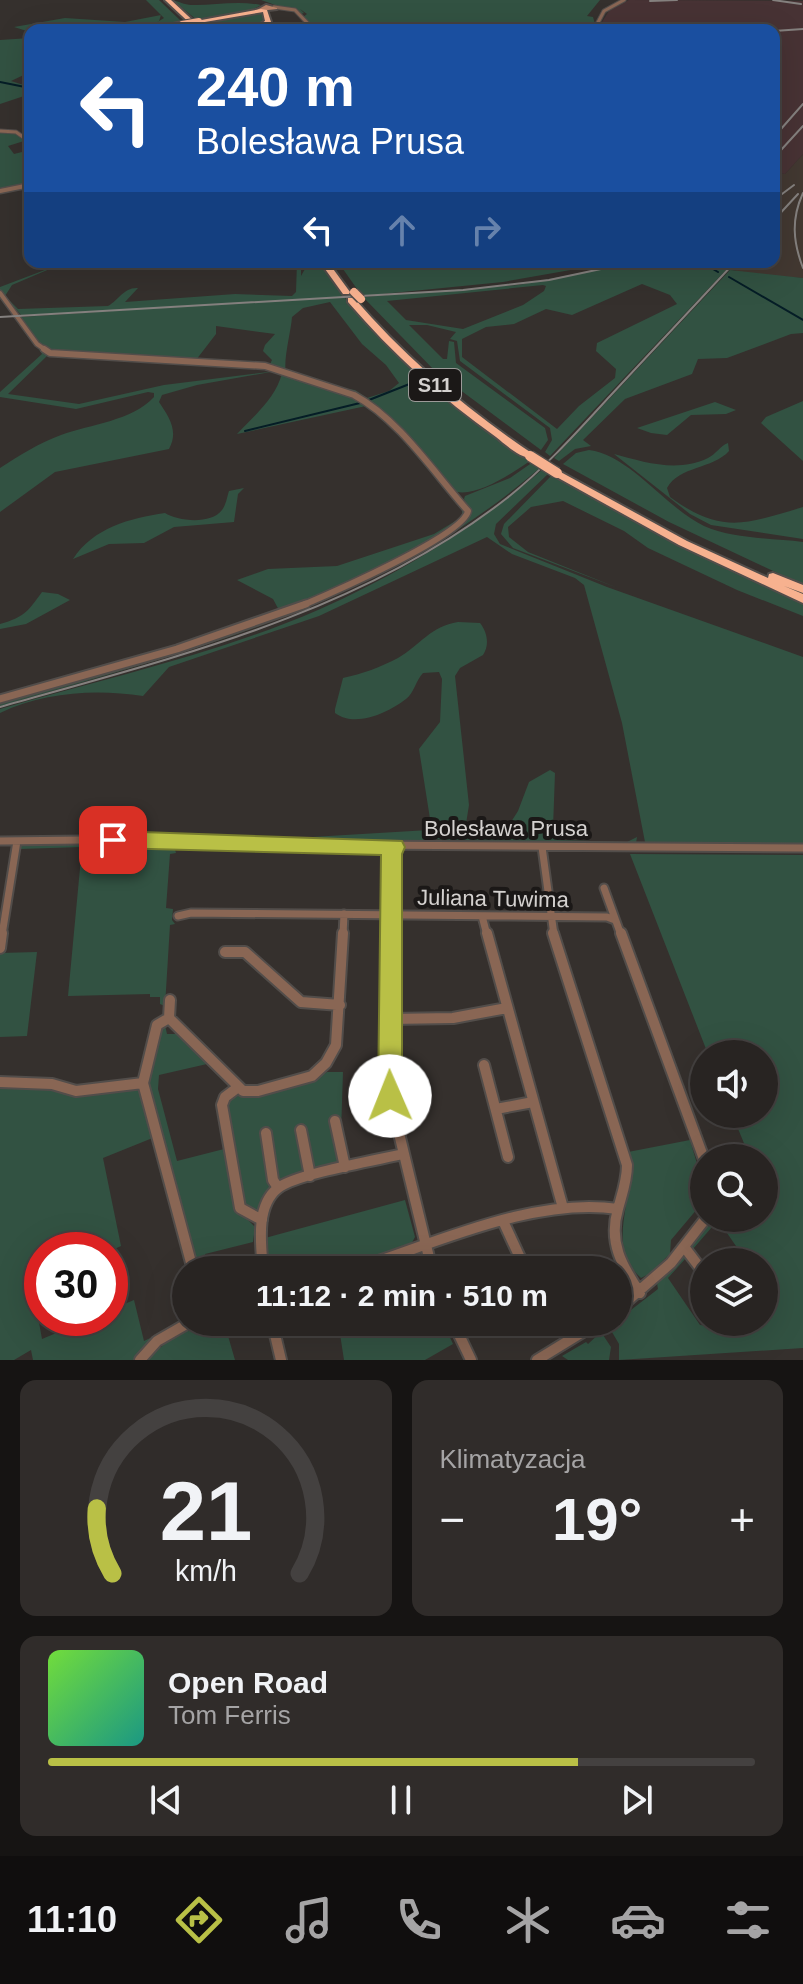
<!DOCTYPE html>
<html lang="pl">
<head>
<meta charset="utf-8">
<style>
  body { margin:0; font-family:Helvetica,sans-serif; background:#302c2a; color:#f1f3f6; height:100vh; display:flex; flex-direction:column; font-size:30px; white-space:nowrap }
  * { box-sizing:border-box; margin:0 }
  p { font-size:26px; color:#a5a4a5 }
  .icon { flex:none; width:44px; height:44px; fill:none; stroke:currentColor; stroke-width:2; stroke-linecap:round; stroke-linejoin:round }
  .map { position:relative; height:1360px; overflow:hidden }
  .side { display:flex; flex-direction:column; gap:20px; padding:20px; background:#161413; flex:1 }
  .side>* { flex:none }
  .hud { position:absolute; left:24px; top:24px; width:756px; height:244px; border-radius:16px; box-shadow:0 8px 32px #0002,0 0 0 2px #444140; background:#1a4fa0; color:#fff; overflow:hidden }
  .controls { position:absolute; left:690px; top:1040px; display:grid; gap:16px }
  .controls a { display:grid; place-items:center; width:88px; height:88px; border-radius:50%; background:#282422; box-shadow:0 8px 32px #0002,0 0 0 2px #444140; font-size:40px }
  .speed { position:absolute; left:24px; top:1232px; display:flex; gap:16px; font-size:40px; font-weight:700; text-align:center }
  .speed>* { display:grid; place-content:center; width:104px; height:104px; border-radius:50%; background:#282422; box-shadow:0 8px 32px #0002,0 0 0 2px #444140; line-height:1 }
  .speed .limit { border:12px solid #d22; background:#fff; color:#111 }
  .pin { position:absolute; display:grid; place-items:center; width:68px; height:68px; color:#fff; margin:-34px; border-radius:16px; box-shadow:0 4px 12px #0006 }
  .me { position:absolute; width:88px; margin:-44px; rotate:359deg; stroke-linejoin:round; filter:drop-shadow(0 0 6px #0008) }
  .turn { display:flex; align-items:center; gap:28px; height:168px; padding:0 40px; font-size:36px }
  .turn .icon { width:104px; height:104px; stroke-width:2.5 }
  .turn b { display:block; font-size:56px; line-height:68px }
  .lanes { display:flex; align-items:center; height:76px; padding:0 40px; background:#0003; justify-content:center; gap:40px; direction:ltr }
  .lanes .off { opacity:.35 }
  .big { font-size:60px; font-weight:800; line-height:1.1 }
  .side .tile { flex:1; display:flex; flex-direction:column; justify-content:center; gap:12px; min-width:0; padding:0 28px; border-radius:16px; background:#302c2a }
  .side .dial { align-items:center; gap:0 }
  .dial svg { height:208px; overflow:visible; fill:none; stroke:#444140; stroke-width:7; stroke-linecap:round; text-anchor:middle }
  .dial text { fill:#f1f3f6; stroke:none }
  .song { display:flex; align-items:center; gap:24px }
  .cover { width:96px; height:96px; border-radius:12px; background:linear-gradient(135deg,hsl(100 70% 55%),hsl(170 70% 35%)) }
  .played { height:8px; border-radius:4px; background:linear-gradient(90deg,#b9c046 75%,#444140 75%) }
  .keys { display:flex; justify-content:space-around; direction:ltr }
  .heat { display:flex; justify-content:space-between; align-items:center; font-size:44px; direction:ltr }
  .side .tiles { flex:1; display:grid; gap:20px; grid-template-columns:1fr 1fr }
  .tile:last-child { grid-column:span 2 }
  .trip { position:absolute; left:172px; top:1256px; width:460px; height:80px; border-radius:40px; background:#282422; box-shadow:0 8px 32px #0002,0 0 0 2px #444140; font-weight:800; line-height:80px; text-align:center }
  .dock { display:flex; height:128px; justify-content:space-around; align-items:center; background:#100e0e; color:#a5a4a5 }
  .dock .icon { width:56px; height:56px }
  .dock .active { color:#b9c046 }
  .dock b { font-size:36px; color:#f1f3f6 }
  .map>svg:first-child { display:block }
</style>
</head>
<body>
<div class="map">
<svg width="803" height="1360" viewBox="0 0 803 1360">
  <rect width="100%" height="100%" fill="#35302d"/>
  <!-- built -->
  <path fill="#423831" d="M803,154V278L742,273L713,262H774V176L776,172L785,174Z"/>
  <!-- industrial -->
  <path fill="#473234" d="M629,0L803,1V154L785,174L776,172L774,176V30H597L609,11Z"/>
  <!-- green -->
  <path fill="#325242" fill-rule="evenodd" d="M146,0H159L182,22L169,25H186L190,30L154,28L30,32L14,27L65,18L125,22L161,15L159,21L148,28L164,18Z
    M172,0C178,1 185,5 191,5C211,6 236,0 261,5L252,10L197,20Z
    M261,0H600L587,16L593,17L595,24L591,30H315L303,17L307,14L300,9L304,13L301,14Z
    M263,12L266,22C248,32 214,37 197,23Z
    M30,38V72L11,81L30,87V94L0,104V40Z
    M0,131L17,133L24,141L8,146L14,154L30,150V184L0,190Z
    M66,262L12,285L5,296L18,309L108,306C119,300 124,287 138,288L125,302L235,294L292,296L296,292L297,262L301,267V276L305,269L303,262H320C371,344 450,407 530,461C512,473 479,496 457,492L371,404L333,387L355,390L367,398L389,391L399,383L386,365L362,344L330,302L303,308L292,317C291,331 283,361 286,371L269,366L272,360L263,351L265,345L275,334L216,326V334L196,360L59,354L43,347L21,317L128,310L21,315L0,291V287Z
    M338,262H616L503,282L362,296Z
    M637,262H713L727,269L550,456L545,452L552,440L550,428L460,361L457,341L450,339L456,332L427,325H409L443,359H447L449,341L454,342L456,363L545,428L548,440L541,450L436,372L363,297L518,285ZM642,284L670,295L677,304L597,343L596,351L616,369L615,378L579,406L557,429L462,357V339L486,327L514,324L546,309L572,315ZM543,285L546,286L544,291L523,305L463,329L406,320L387,301Z
    M730,270L803,278V333L791,334L727,358L698,359L692,374L625,399L583,440L591,446L575,449L559,461L554,458Z
    M36,345L48,355L8,394L79,404L164,385L276,371L197,385L162,395L159,402C169,417 179,431 169,449L55,472L0,512V468C20,455 39,443 61,435C91,424 132,421 154,397V393L148,392L76,409L0,397V392L42,354Z
    M282,373L357,398L366,406L237,434C253,417 276,398 282,373Z
    M803,401V461L761,423L766,417Z
    M715,402L736,410L726,414L691,415L667,435L651,433L637,428Z
    M728,443L729,451C713,469 679,466 667,488L670,497C722,535 746,524 803,507V539L711,525L690,514L614,454C644,462 677,473 708,458C716,454 720,446 728,443Z
    M589,450C630,455 666,508 704,526C733,539 772,538 803,542V585L669,522L563,464L576,453Z
    M533,462L541,467C383,604 195,649 0,706V701L255,625L345,588L460,525L471,513L464,499L465,496L510,478Z
    M543,469L549,473L496,524L494,534L500,544L607,587L803,657V845L645,842L622,723L584,585L575,578L512,554L487,537L319,616L169,667L143,696C95,689 45,692 0,713V709C106,678 217,654 318,610C401,573 475,528 543,469Z
    M552,475L658,535L803,603V616L737,590L648,548L624,531L563,501L531,507L508,527L509,537L528,552L618,588L513,548L501,534L504,524Z
    M244,488L238,494L234,522L174,527L144,543L109,544L73,559C93,528 130,518 165,513C177,521 211,525 222,510C226,505 227,497 229,491Z
    M462,508H465L466,515C412,560 344,585 280,612L273,599L237,580L268,569L337,566L434,534L462,517Z
    M42,592L58,594L70,600L26,624L0,629V624C25,617 28,611 42,592Z
    M458,622L480,623C487,632 490,644 483,655L460,668L455,676L469,805L465,830L476,837L504,833L518,811L529,782L550,770L555,773L553,828L557,840L627,842L637,837L636,843H531L429,839L408,843L197,841L174,836L295,838L429,830L431,825L419,749L440,722L442,679L439,672L423,673C416,680 414,693 406,699C388,713 355,728 335,713V709L343,678C362,674 381,667 398,658C420,645 431,626 458,622Z
    M22,843H173L176,853L170,854L166,908L173,909L172,920L175,924L170,925L165,1006L160,1004V997H150V994L68,996L82,847L19,849Z
    M630,854L803,855V1348L619,1360V1344L609,1327L658,1289L657,1283L684,1256H685L703,1277L686,1258L668,1278L700,1325L736,1329L733,1322H764V1262H747L718,1220L693,1249L703,1266L691,1248L711,1218H764V1158H750L732,1114H764V1054H708Z
    M37,952L27,1036L0,1037V953Z
    M165,1025L167,1034H179L207,1064L159,1075L158,1089L177,1161L224,1149L236,1208L255,1227L253,1242L205,1254L209,1270H196L147,1080L160,1027Z
    M327,1072H343L341,1133L347,1161L284,1179L258,1211L244,1207L227,1102L235,1095L317,1078Z
    M0,1088H43L92,1094L140,1089L155,1137L103,1158L121,1246L110,1251L42,1250V1279L32,1284L42,1339L92,1318H110V1310L134,1300L144,1341L161,1333L133,1360H33L31,1350L14,1360H0Z
    M690,1140L704,1187L703,1202L671,1240L670,1254L649,1274L641,1278C602,1244 639,1194 628,1152Z
    M405,1200L415,1237L408,1250L338,1270H269L265,1238Z
    M209,1322H224L235,1360H146L175,1335Z
    M381,1322H443L453,1344L425,1360H344L340,1334Z
    M601,1332L611,1347L609,1360H568L562,1356L586,1342L588,1344Z"/>
  <g fill="none" stroke-linecap="round" stroke-linejoin="round">
    <!-- stream -->
    <path stroke="#051d26" stroke-width="2" d="M0,82L30,88
      M701,262L718,272
      M729,277L803,320
      M369,400L412,383
      M245,431L360,403"/>
    <!-- street-far4 casing -->
    <g stroke="#524d4a" stroke-width="5">
      <path id="street-far4" d="M274,7L295,10L314,30
        M594,30L604,11L624,0
        M0,131L16,132L30,142"/>
    </g>
    <!-- street-far3 casing -->
    <g stroke="#524d4a" stroke-width="7">
      <path id="street-far3" d="M0,191L30,185
        M0,293L37,344L47,351"/>
    </g>
    <!-- street-far2 casing -->
    <g stroke="#524d4a" stroke-width="9">
      <path id="street-far2" d="M44,349L50,353L265,366L354,395C399,419 434,473 468,511C463,536 329,594 301,606"/>
    </g>
    <!-- street-far1 casing -->
    <g stroke="#524d4a" stroke-width="11">
      <path id="street-far1" d="M0,699L177,649L306,604
        M0,841L167,839L198,844L803,848
        M542,847L554,935
        M604,888L621,935
        M178,916L191,913L607,917L615,920
        M482,916L487,935
        M2,935L17,841
        M343,935L344,914
        M391,935V857L394,847"/>
    </g>
    <!-- street casing -->
    <g stroke="#524d4a" stroke-width="14">
      <path id="street" d="M391,933L390,1096L432,1270
        M487,933L563,1208
        M553,933L627,1165C627,1181 622,1194 618,1209C608,1242 622,1266 640,1293
        M621,933L704,1159
        M0,948L2,933
        M225,952H245L301,1002L340,1005
        M170,1000L169,1018L243,1091H258L312,1076L326,1063L336,1045L343,933
        M169,1018L157,1025L143,1083L193,1270
        M390,1019L453,1018L507,1008
        M484,1065L508,1157
        M368,1068H389
        M0,1082L52,1084L76,1091L143,1083
        M237,1088L225,1097L222,1105L240,1208L262,1220
        M496,1109L533,1102
        M335,1121L345,1167
        M301,1130L310,1176
        M266,1133L273,1180L278,1188
        M504,1223L522,1262
        M685,1248L704,1273
        M263,1270C261,1245 255,1206 278,1188C296,1174 377,1160 403,1154
        M352,1270C432,1245 534,1196 618,1209
        M618,1309L671,1263L706,1218
        M272,1322L281,1360
        M453,1322L471,1360
        M140,1360L157,1341L190,1322
        M537,1360L599,1322"/>
    </g>
    <!-- secondary casing -->
    <g stroke="#524d4a" stroke-width="4">
      <path id="secondary" d="M266,5L277,8V9L259,11L257,10Z"/>
    </g>
    <!-- highway casing -->
    <g stroke="#524d4a" stroke-width="4">
      <path id="highway" d="M165,0H171L203,30H197Z
        M261,9L267,10L271,22L259,30H252L265,21L263,12L199,23L196,21Z
        M182,22L184,25L158,30H146Z
        M320,262H328L350,292L349,294H343Z
        M348,298H354C407,359 466,409 533,454V458C521,459 506,445 496,437C441,398 392,353 348,302Z
        M557,470L687,541L768,578L769,574L773,573L803,585V593L784,586L803,594V603L679,545L553,475V471Z"/>
    </g>
    <!-- street-far4 -->
    <use href="#street-far4" stroke="#896654" stroke-width="3"/>
    <!-- street-far3 -->
    <use href="#street-far3" stroke="#896654" stroke-width="4"/>
    <!-- street-far2 -->
    <use href="#street-far2" stroke="#896654" stroke-width="6"/>
    <!-- street-far1 -->
    <use href="#street-far1" stroke="#896654" stroke-width="7"/>
    <!-- street -->
    <use href="#street" stroke="#896654" stroke-width="10"/>
    <!-- secondary -->
    <use href="#secondary" fill="#ba8267" fill-rule="evenodd"/>
    <!-- highway -->
    <use href="#highway" fill="#f7b18f" fill-rule="evenodd"/>
    <!-- rail -->
    <path stroke="#84807e" stroke-width="2" d="M773,0L801,4
      M650,1L677,0
      M774,31L803,29
      M778,154L781,129L803,104
      M774,180L781,150L803,126
      M803,193C791,219 793,242 803,268
      M774,200L794,185
      M774,220L798,194
      M0,317L463,290L549,280L634,262
      M0,707C176,657 360,613 507,498C545,468 578,431 611,395C652,351 694,306 735,262"/>
    <!-- highway-bridge-far2 casing -->
    <g stroke="#524d4a" stroke-width="8" stroke-linecap="butt">
      <path id="highway-bridge-far2" d="M182,24L199,21"/>
    </g>
    <!-- highway-bridge-far1 casing -->
    <g stroke="#524d4a" stroke-width="11" stroke-linecap="butt">
      <path id="highway-bridge-far1" d="M354,292L361,299"/>
    </g>
    <!-- highway-bridge casing -->
    <g stroke="#524d4a" stroke-width="13" stroke-linecap="butt">
      <path id="highway-bridge" d="M530,456L557,473"/>
    </g>
    <!-- highway-bridge-far2 -->
    <use href="#highway-bridge-far2" stroke="#f7b18f" stroke-width="6"/>
    <!-- highway-bridge-far1 -->
    <use href="#highway-bridge-far1" stroke="#f7b18f" stroke-width="8"/>
    <!-- highway-bridge -->
    <use href="#highway-bridge" stroke="#f7b18f" stroke-width="10"/>
  </g>
  <!-- route -->
  <path fill="#b9c046" stroke="#787d2e" stroke-width="2" d="M113,831L402,841L405,847L402,854V1096L398,1105L390,1108L381,1105L378,1096L381,855L113,848L106,846L103,840L106,833Z"/>
  <g text-anchor="middle" stroke-width="8" stroke-linejoin="round" paint-order="stroke">
    <!-- shield labels -->
    <rect fill="#1b1817" stroke="#9c9a98" stroke-width="2" x="409" y="369" width="52" height="32" rx="6"/>
    <g font-size="20" font-weight="bold" fill="#d4d1cf">
      <text x="435" y="392">S11</text>
    </g>
    <!-- street labels -->
    <g font-size="22" fill="#d4d1cf" stroke="#1b1817">
      <text x="506" y="836">Bolesława Prusa</text>
      <text transform="translate(493 898) rotate(1)" y="8">Juliana Tuwima</text>
    </g>
  </g>
</svg>
<div class="controls">
<a><svg class="icon" aria-label="sound" viewBox="0 0 24 24"><path d="M4 9h4l5-4v14l-5-4H4zM17 9q2 3 0 6"/></svg></a>
<a><svg class="icon" aria-label="search" viewBox="0 0 24 24"><circle cx="10" cy="10" r="6"/><path d="M15 15l6 6"/></svg></a>
<a><svg class="icon" aria-label="layers" viewBox="0 0 24 24"><path d="M12 4l9 5-9 5-9-5zM3 14l9 5 9-5"/></svg></a>
</div>
<div class="speed"><div class="limit">30</div></div>
<div class="pin" style="left:113px;top:840px;background:#d93025"><svg class="icon" aria-label="arrive" viewBox="0 0 24 24"><path d="M6 21V4h12l-3 4 3 4H6"/></svg></div>
<svg class="me" style="left:390px;top:1096px" viewBox="-20 -20 40 40"><circle r="19" fill="#fff"/><path d="M0-13L10 11 0 6-10 11z" fill="#b9c046"/></svg>
<div class="trip">11:12 · 2 min · 510 m</div>
<div class="hud">
<div class="turn"><svg class="icon" aria-label="left" viewBox="0 0 24 24"><path d="M17 20v-9H6M10 6l-5 5 5 5"/></svg><div><b>240 m</b>Bolesława Prusa</div></div>
<div class="lanes"><svg class="icon" aria-label="left" viewBox="0 0 24 24"><path d="M17 20v-9H6M10 6l-5 5 5 5"/></svg><svg class="icon off" aria-label="ahead" viewBox="0 0 24 24"><path d="M12 20V5M6 11l6-6 6 6"/></svg><svg class="icon off" aria-label="right" viewBox="0 0 24 24"><path d="M7 20v-9h11M14 6l5 5-5 5"/></svg></div>
</div>
</div>
<section class="side">
<div class="tiles">
<div class="tile dial"><svg viewBox="0 0 100 80">
<path d="M14 69A42 42 0 1 1 86 69"/>
<path d="M14 69A42 42 0 0 1 8 44" stroke="#b9c046"/>
<text x="50" y="56" font-size="32" font-weight="700">21</text>
<text x="50" y="72" font-size="11">km/h</text>
</svg></div>
<div class="tile"><p>Klimatyzacja</p>
<div class="heat"><a>−</a><b class="big">19°</b><a>+</a></div>
</div>
<div class="tile">
<div class="song"><i class="cover"></i><div><b>Open Road</b><p>Tom Ferris</p></div></div>
<div class="played"></div>
<div class="keys"><svg class="icon" aria-label="previous" viewBox="0 0 24 24"><path d="M18 5L8 12l10 7zM5 5v14"/></svg><svg class="icon" aria-label="pause" viewBox="0 0 24 24"><path d="M8 5v14M16 5v14"/></svg><svg class="icon" aria-label="next" viewBox="0 0 24 24"><path d="M6 5l10 7-10 7zM19 5v14"/></svg></div>
</div>
</div>
</section>
<nav class="dock">
<b>11:10</b>
<svg class="icon active" aria-label="directions" viewBox="0 0 24 24"><path d="M12 3l9 9-9 9-9-9zM9 14v-3h6M13 9l2 2-2 2"/></svg>
<svg class="icon" aria-label="music" viewBox="0 0 24 24"><path d="M9 18V5l10-2v13"/><circle cx="6" cy="18" r="3"/><circle cx="16" cy="16" r="3"/></svg>
<svg class="icon" aria-label="phone" viewBox="0 0 24 24"><path d="M5 4h4l2 5-3 2q2 4 5 5l2-3 5 2v4C11 20 4 13 5 4z"/></svg>
<svg class="icon" aria-label="climate" viewBox="0 0 24 24"><path d="M12 3v18M4 7l16 10M4 17L20 7"/></svg>
<svg class="icon" aria-label="car" viewBox="0 0 24 24"><path d="M5 17H2v-5l4-1 3-4h7l3 4 3 1v5h-3M9 17h6M6 11h13"/><circle cx="7" cy="17" r="2"/><circle cx="17" cy="17" r="2"/></svg>
<svg class="icon" aria-label="filters" viewBox="0 0 24 24"><path d="M4 7h16M4 17h16"/><circle cx="9" cy="7" r="2"/><circle cx="15" cy="17" r="2"/></svg>
</nav>
</body>
</html>
